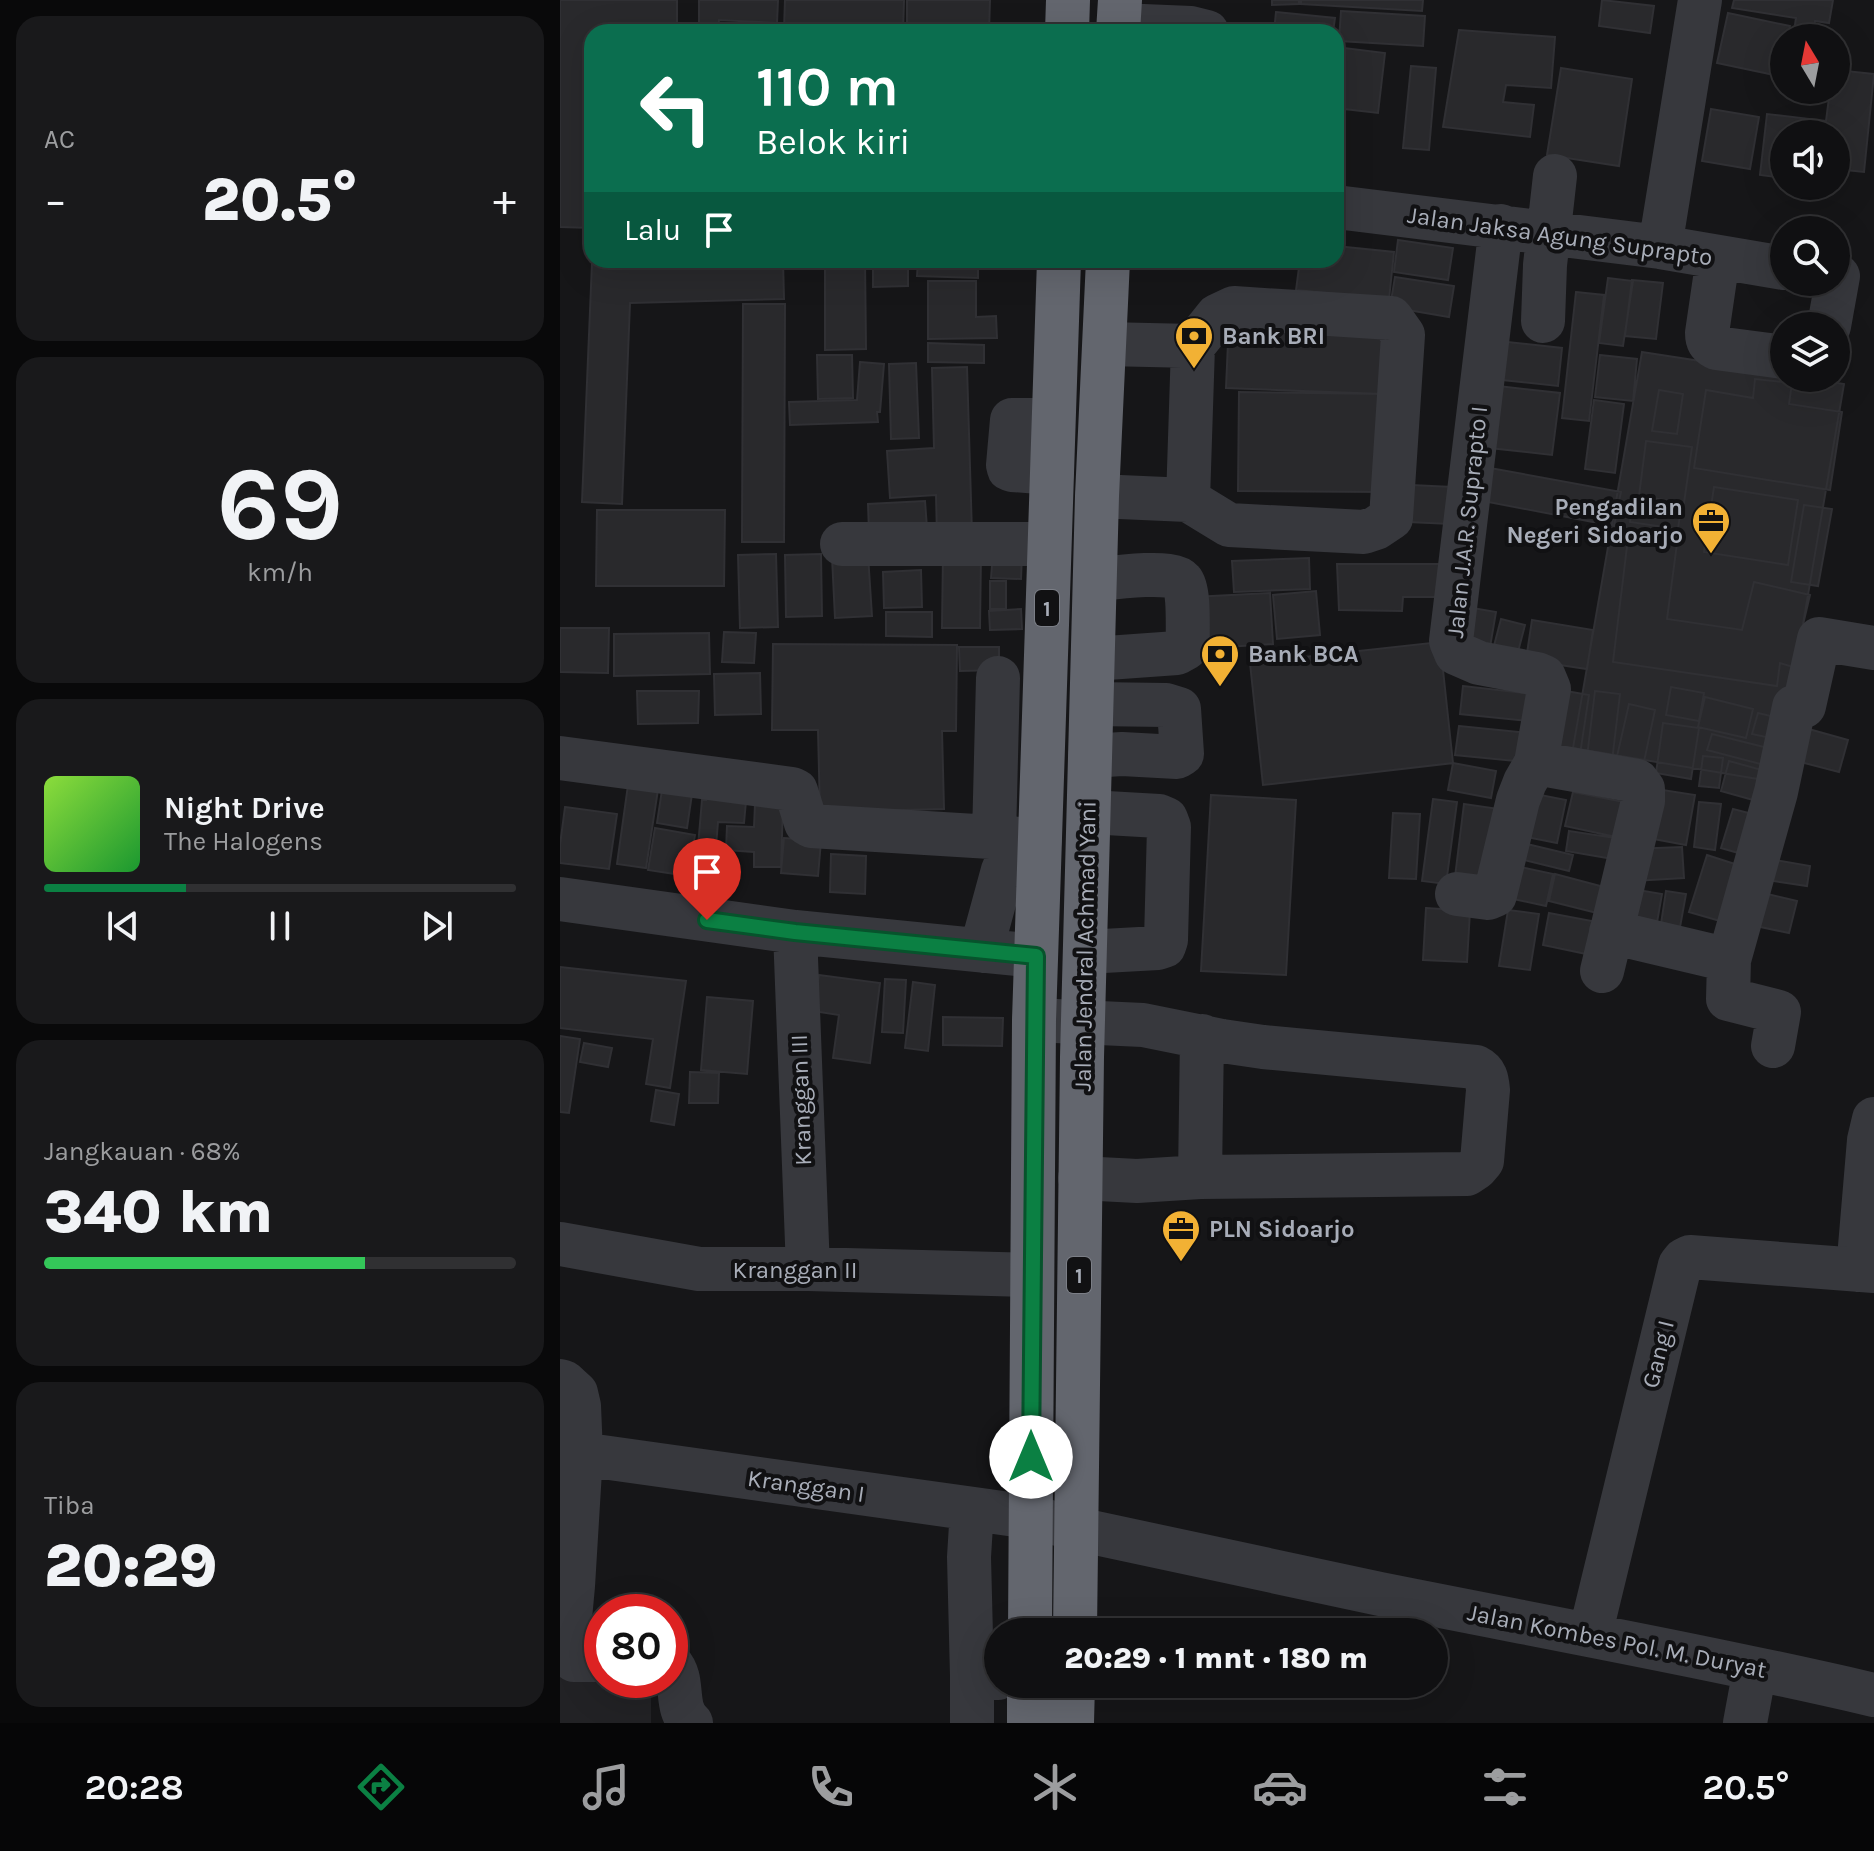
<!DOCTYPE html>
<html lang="id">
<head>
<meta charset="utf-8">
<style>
  body { margin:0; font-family:Karla,sans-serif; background:#19191b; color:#f1f3f6; height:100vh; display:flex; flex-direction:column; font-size:30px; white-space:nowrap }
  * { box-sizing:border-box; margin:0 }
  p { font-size:26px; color:#9c9d9f }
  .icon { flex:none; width:44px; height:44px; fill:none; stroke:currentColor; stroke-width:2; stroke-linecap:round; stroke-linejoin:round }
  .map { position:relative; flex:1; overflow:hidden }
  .side { display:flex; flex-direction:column; gap:16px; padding:16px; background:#09090a; width:560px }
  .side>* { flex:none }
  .banner { position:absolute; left:24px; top:24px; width:760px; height:244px; border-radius:24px; box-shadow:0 8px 32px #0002,0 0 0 2px #303032; background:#0b6e4f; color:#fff; overflow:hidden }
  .needle { width:52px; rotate:350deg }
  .tools { position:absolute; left:1210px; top:24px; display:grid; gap:16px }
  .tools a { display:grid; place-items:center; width:80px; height:80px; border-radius:50%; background:#101012; box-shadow:0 8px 32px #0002,0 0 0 2px #303032; font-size:40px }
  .speed { position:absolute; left:24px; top:1594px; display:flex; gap:16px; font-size:40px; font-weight:700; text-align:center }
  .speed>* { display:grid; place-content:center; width:104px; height:104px; border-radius:50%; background:#101012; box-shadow:0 8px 32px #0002,0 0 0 2px #303032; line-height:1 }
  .speed .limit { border:12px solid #d22; background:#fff; color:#111 }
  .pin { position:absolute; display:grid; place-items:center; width:68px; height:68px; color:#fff; margin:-82px -34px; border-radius:50% 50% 50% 0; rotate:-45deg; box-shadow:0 0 8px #0007 }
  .pin .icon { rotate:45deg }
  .me { position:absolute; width:88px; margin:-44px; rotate:0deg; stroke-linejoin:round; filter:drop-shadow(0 0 6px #0008) }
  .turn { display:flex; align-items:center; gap:28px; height:168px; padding:0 40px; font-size:36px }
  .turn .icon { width:104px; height:104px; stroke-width:2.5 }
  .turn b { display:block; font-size:56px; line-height:68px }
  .then { display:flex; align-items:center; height:76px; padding:0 40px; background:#0003; gap:16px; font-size:30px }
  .big { font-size:60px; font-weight:800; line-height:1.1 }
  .side .widget { flex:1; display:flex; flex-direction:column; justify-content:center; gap:12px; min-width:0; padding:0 28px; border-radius:24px; background:#19191b }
  .side .dial { align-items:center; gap:0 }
  .dial b { font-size:104px; line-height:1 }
  .song { display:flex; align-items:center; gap:24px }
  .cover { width:96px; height:96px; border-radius:12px; background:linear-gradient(135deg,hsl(90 70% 55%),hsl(130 70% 35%)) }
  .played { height:8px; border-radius:4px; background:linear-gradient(90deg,#0b8043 30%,#303032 30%) }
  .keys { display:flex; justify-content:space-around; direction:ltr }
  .heat { display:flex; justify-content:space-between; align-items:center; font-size:44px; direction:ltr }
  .charge { height:12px; border-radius:6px; background:linear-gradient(90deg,#34c759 68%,#303032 0) }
  .trip { position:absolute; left:424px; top:1618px; width:464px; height:80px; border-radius:40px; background:#101012; box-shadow:0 8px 32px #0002,0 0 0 2px #303032; font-weight:800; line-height:80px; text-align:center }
  .tab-bar { display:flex; height:128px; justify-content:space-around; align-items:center; background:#060607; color:#9c9d9f }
  .tab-bar .icon { width:56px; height:56px }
  .tab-bar .selected { color:#0b8043 }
  .tab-bar b { font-size:36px; color:#f1f3f6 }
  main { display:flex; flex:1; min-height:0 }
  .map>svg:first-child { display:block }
</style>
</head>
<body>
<main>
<section class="side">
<div class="widget"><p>AC</p>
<div class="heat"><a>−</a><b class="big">20.5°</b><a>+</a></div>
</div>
<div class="widget dial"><b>69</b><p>km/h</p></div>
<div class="widget">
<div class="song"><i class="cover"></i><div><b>Night Drive</b><p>The Halogens</p></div></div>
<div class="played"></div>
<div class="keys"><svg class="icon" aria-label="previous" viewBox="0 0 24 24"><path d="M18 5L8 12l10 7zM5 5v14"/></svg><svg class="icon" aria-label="pause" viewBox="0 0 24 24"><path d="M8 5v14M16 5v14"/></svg><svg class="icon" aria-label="next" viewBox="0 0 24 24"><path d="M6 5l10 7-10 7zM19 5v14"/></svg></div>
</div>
<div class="widget"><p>Jangkauan · 68%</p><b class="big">340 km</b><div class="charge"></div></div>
<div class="widget"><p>Tiba</p><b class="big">20:29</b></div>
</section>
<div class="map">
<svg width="1314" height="1723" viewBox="0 0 1314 1723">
  <rect width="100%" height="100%" fill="#161618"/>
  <!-- built -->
  <path fill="#222225" d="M0,1669L42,1680H91V1723H0Z"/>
  <!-- building -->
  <path fill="#29292c" stroke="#303034" stroke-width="2" d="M0,0H117V32H32V228L0,227Z
    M139,0H218L217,23L159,20L158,32H139Z
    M225,0H344L343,32L224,29Z
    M347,0H430L429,32H396V27L347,26Z
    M712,0H739V4L712,5Z
    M741,0H863L862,11L741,4Z
    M1042,0L1094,6L1090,33L1039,26Z
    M1174,0H1273L1269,23L1255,21L1253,38H1233L1236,18L1172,8Z
    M781,11L865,16L863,46L779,41Z
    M716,12L775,18L773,32H714Z
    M1168,13L1230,26L1227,38H1224V55L1219,76L1157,63Z
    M899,30L995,37L991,88L946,85L943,102L974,105L970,137L883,127Z
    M776,47L825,53L818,113L776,108Z
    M851,66L876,68L869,150L843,148Z
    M1001,68L1072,79L1059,166L987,155Z
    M1276,70L1314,74L1304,172L1276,169V134H1224V178L1200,175L1207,114L1266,121L1270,90H1276Z
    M1151,109L1199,117L1190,169L1142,161Z
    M838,240L893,248L888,280L834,272Z
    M776,246L834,252L829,299L736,290L740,260H776Z
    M129,260H223L224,299L70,303L62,504L22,502L32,263Z
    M265,260H305L306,349L265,350Z
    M313,260H348V286L313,287Z
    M358,260L418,261V278L357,276Z
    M835,277L894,286L889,317L830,307Z
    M1048,278L1073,281L1063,346L1039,343Z
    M1072,280L1103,283L1096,339L1065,336Z
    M368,281H416V317L436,316L437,338L368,339Z
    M1016,292L1044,295L1029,421L1002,418Z
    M183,304H225L224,542H182Z
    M669,320L826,325L824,394L666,388Z
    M938,341L1002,348L998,386L933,379Z
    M368,343L424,345V363L368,362Z
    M1082,352L1224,374V378H1246L1284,384L1216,782L1013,748Z
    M257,355H292L293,398L258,399Z
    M1040,355L1077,359L1073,401L1035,397Z
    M300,362L324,364L320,412H317L318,422L230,425L229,402L297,400Z
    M356,363L359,438L331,439L329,364Z
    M407,367L412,534L377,536L376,495L330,498L327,451L374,448L372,368Z
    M1195,379L1232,383L1229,404L1282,412L1270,490L1134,468L1146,390L1193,398Z
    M938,386L1000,393L992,455L930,448Z
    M1099,390L1123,394L1117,434L1092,431Z
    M679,392L824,394L823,492L678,491Z
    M1034,400L1064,404L1055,473L1025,469Z
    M1086,441L1132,447L1124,503L1079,496Z
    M930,468L1061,492L1054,526L923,501Z
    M851,485L892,487L890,524L849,522Z
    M1154,487L1238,500L1228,565L1144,552Z
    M1073,500L1121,508L1118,529L1070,522Z
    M365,501L367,528L309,532L308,504Z
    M1244,505L1272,509L1258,586L1231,582Z
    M37,510H165L164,586H36Z
    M1069,530L1118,536L1107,619L1182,630L1194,582L1250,595L1233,667L1220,663L1217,686L1053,662Z
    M383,553H421L420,628H382Z
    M216,554L218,627L180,628L178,555Z
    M261,554L262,616L226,617L225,555Z
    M433,554L462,555L461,579L431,578Z
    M308,555L312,616L275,618L272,557Z
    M749,558L750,589L674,592L672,561Z
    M777,564H882L881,597H843L842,611L779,610Z
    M361,570L362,607L324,608L323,572Z
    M430,581H446V609H430Z
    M756,591L760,635L717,639L713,595Z
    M710,593L713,644L636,649L633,597Z
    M901,606L936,612L930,647L895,640Z
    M461,609L462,629L430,630L429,611Z
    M326,612H372V637L326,636Z
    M941,619L965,625L954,667L930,661Z
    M972,620L1033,630L1027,669L966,660Z
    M0,628H49L48,673L0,672Z
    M164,632L196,633L194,663L162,662Z
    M149,633L150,674L54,676V634Z
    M880,642L893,763L703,785L690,663Z
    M213,644L397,645L396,731H382L384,809L260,812L258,730H212Z
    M399,647H439V670L400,671Z
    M200,673L201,714L155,715L154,674Z
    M903,686L981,695L978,722L900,714Z
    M1111,687L1144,693L1139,721L1106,715Z
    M995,689L1029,695L1019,761L984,755Z
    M77,691H139L138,723L78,724Z
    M1035,691L1060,694L1052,761L1027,757Z
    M1145,697L1193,709L1186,738L1138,727Z
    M1069,704L1095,710L1082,771L1055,765Z
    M1198,713L1227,720L1225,741L1192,734Z
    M1103,723L1139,728L1131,779L1096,773Z
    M899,726L968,733L965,762L895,755Z
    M1238,726L1288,740L1279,772L1229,759Z
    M1152,734L1216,750L1212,767L1147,750Z
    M1143,756L1163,758L1159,788L1139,786Z
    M1169,761L1220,775L1211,805L1161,791Z
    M893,763L936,771L931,798L888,790Z
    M69,778L99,783L86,868L57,864Z
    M1096,789L1135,795L1126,845L1088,838Z
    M102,790L132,794L127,828L97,823Z
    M965,792L1006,800L997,843L956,835Z
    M1013,792L1069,803L1061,838L1005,826Z
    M651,795L736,800L726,975L641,971Z
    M146,798L186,801L184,823L158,822L155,859L137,858L142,800H146Z
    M873,799L897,802L886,884L862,881Z
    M1139,802L1161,804L1155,850L1134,847Z
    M195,804H223L221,867H194V852L166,850L167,826L194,827Z
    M904,804L939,809L930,889L894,885Z
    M5,807L57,814L49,869L0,863V845Z
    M1173,809L1204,817L1192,857L1161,848Z
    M833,813L860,814L856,879L829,878Z
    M95,828L135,835L128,876L88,870Z
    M1009,831L1062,839L1059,860L1006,851Z
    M224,838L261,841L258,876L221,873Z
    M967,844L1013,855L1009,871L964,860Z
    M1122,847L1124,878L1073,881L1072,849Z
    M271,854L306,856L305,894L270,892Z
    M1147,855L1184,867L1167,923L1129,912Z
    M1203,858L1250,866L1247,886L1200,879Z
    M951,865L993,874L986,906L944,897Z
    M995,874L1044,887L1037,913L989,901Z
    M1066,888L1102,894L1096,928L1060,921Z
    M1106,891L1126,894L1120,927L1101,924Z
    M1195,891L1237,901L1229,933L1186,924Z
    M866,908L910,911L907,962L863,960Z
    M948,910L979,914L970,970L939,966Z
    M989,913L1037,922L1031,955L983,945Z
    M0,967L126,981L110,1088L86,1084L93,1039L0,1028Z
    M259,975L320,983L310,1063L273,1058L279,1015L253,1011Z
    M325,979L346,980L343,1033L322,1032Z
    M353,982L375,985L368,1051L345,1048Z
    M147,997L193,1001L187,1074L141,1070Z
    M383,1017L443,1018L442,1046L383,1045Z
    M0,1036L20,1039L9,1113L0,1112Z
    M24,1043L52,1048L48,1067L20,1062Z
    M130,1072L159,1073L158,1103H129Z
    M96,1090L119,1094L114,1125L91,1121Z"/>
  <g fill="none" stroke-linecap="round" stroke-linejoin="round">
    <!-- minor -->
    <path stroke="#37383d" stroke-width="44" d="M559,25L631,28L647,32
      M776,207L1100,247L1224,268
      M1100,247L1140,0
      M1158,258L1147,333C1147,341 1149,344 1156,348L1224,357
      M983,321L985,265L995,176
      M1269,326L1278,276
      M492,473L452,470L449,469L448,465L452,420H493
      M537,496L628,500L633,346L545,344
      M628,500L669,525L804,532L816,528L831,518L843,335L831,318L674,308L657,316L633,346
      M282,544H489
      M533,659L617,653L626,648L628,644C627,631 630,590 622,581C612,569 551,578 535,580
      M530,756L562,754L617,757L622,754L619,709L606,705L532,704
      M0,758L232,789L236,791L246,823L251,826L480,840
      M976,763L1077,781L1083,789V801L1042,971
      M434,837L438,678
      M897,894L928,898L935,895L958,800L965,782L976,763L989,689L984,677L977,674L919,663L896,653L891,641L941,226
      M0,899L235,932L476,956
      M235,932L248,1269
      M1051,932L1169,960
      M423,951L425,936L443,870L446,867L450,865L479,863
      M525,952L598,948L604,946L606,940L609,827L606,819L599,816L529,812
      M474,1020L583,1025L662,1041L703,1047L916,1067C926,1072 927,1079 928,1090L922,1161L916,1168L907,1174L640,1177L577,1181L520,1178
      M1213,1046L1219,1012L1168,999L1169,960L1216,792L1234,707L1244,706L1259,639L1314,648
      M640,1177L642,1036
      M0,1244L139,1269H248L472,1275
      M1298,1270L1309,1140L1314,1119
      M0,1381L4,1382L16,1393L19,1406L21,1454L13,1586L7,1650L8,1655L14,1660H42
      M21,1454L471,1517L517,1529C618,1551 719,1573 820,1594C985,1627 1150,1657 1314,1695
      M1030,1635L1120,1265L1124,1260L1130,1257L1314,1271
      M110,1663C126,1680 113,1707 131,1723
      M412,1676L409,1557L412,1509
      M412,1723V1676L438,1678
      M1185,1723L1195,1669"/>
    <!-- highway -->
    <path stroke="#63666e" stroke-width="44" d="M507,32L508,0
      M558,32L560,0
      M470,1632L474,1020L499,260
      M515,1632L522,1057L537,496L548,260
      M469,1723V1684
      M512,1723L513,1684"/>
  </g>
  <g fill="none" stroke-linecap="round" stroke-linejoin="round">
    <!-- route casing -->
    <g stroke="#07532c" stroke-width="20">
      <path id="route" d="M147,920L235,932L476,956L471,1457"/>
    </g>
    <!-- route -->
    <use href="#route" stroke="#0b8043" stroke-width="14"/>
  </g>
  <!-- icons -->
  <defs>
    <g id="bank-pin" transform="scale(2)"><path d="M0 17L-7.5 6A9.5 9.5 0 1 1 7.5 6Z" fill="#f2b134" stroke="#111113"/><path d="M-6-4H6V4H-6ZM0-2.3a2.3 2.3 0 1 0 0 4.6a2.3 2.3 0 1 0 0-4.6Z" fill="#111"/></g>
    <g id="office-pin" transform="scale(2)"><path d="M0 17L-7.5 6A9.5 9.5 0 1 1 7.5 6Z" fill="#f2b134" stroke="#111113"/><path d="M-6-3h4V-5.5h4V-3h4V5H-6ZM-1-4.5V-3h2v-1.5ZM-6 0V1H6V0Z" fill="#111"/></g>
  </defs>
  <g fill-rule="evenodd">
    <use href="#bank-pin" x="634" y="336"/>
    <use href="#office-pin" x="1151" y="521"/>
    <use href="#bank-pin" x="660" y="654"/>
    <use href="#office-pin" x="621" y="1229"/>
  </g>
  <g text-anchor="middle" stroke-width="8" stroke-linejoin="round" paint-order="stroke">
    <!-- shield labels -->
    <g fill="#111113" stroke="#7b7e86" stroke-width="2">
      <rect x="475" y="590" width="24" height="36" rx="6"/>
      <rect x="507" y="1257" width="24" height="36" rx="6"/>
    </g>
    <g font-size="22" font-weight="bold" fill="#a8adb8">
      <text x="487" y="616">1</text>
      <text x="519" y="1283">1</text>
    </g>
    <!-- street labels -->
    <g font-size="24" fill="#a8adb8" stroke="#111113">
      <text transform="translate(1000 236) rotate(8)" y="8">Jalan Jaksa Agung Suprapto</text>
      <text transform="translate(907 522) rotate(-84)" y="8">Jalan J.A.R. Suprapto I</text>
      <text transform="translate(525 946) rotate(-89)" y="8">Jalan Jendral Achmad Yani</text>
      <text transform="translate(241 1100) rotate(-92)" y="8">Kranggan III</text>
      <text x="235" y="1278">Kranggan II</text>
      <text transform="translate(1098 1354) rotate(-76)" y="8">Gang I</text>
      <text transform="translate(246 1486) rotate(8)" y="8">Kranggan I</text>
      <text transform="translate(1057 1641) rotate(11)" y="8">Jalan Kombes Pol. M. Duryat</text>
    </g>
    <!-- poi labels -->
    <g font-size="24" font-weight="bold" fill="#a8adb8" stroke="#111113" text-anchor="start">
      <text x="662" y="344">Bank BRI</text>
      <text x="1123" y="515" text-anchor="end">Pengadilan<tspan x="1123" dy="28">Negeri Sidoarjo</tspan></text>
      <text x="688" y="662">Bank BCA</text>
      <text x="649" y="1237">PLN Sidoarjo</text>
    </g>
  </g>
</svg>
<div class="tools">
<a><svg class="needle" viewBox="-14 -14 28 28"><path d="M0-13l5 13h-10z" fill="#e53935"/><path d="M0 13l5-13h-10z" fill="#9c9d9f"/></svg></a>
<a><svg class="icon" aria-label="sound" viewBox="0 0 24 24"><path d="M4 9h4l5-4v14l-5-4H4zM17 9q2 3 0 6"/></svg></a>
<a><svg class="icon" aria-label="search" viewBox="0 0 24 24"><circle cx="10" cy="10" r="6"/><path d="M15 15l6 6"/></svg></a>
<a><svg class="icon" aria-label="layers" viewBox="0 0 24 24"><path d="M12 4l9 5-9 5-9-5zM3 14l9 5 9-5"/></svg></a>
</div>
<div class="speed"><div class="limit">80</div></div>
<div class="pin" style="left:147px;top:920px;background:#d93025"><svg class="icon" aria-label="arrive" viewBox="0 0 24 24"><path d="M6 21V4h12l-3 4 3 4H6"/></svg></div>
<svg class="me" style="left:471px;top:1457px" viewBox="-20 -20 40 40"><circle r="19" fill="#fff"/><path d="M0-13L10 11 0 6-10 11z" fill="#0b8043"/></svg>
<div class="trip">20:29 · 1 mnt · 180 m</div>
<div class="banner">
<div class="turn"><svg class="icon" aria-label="left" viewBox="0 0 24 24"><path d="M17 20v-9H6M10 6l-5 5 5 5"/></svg><div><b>110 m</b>Belok kiri</div></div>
<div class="then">Lalu<svg class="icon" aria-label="arrive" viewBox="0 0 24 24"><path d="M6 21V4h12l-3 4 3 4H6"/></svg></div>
</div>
</div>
</main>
<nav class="tab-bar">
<b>20:28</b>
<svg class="icon selected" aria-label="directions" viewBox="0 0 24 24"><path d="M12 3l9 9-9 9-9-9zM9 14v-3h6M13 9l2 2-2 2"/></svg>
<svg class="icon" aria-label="music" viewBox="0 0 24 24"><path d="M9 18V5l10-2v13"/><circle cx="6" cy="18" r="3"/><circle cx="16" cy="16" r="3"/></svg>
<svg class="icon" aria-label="phone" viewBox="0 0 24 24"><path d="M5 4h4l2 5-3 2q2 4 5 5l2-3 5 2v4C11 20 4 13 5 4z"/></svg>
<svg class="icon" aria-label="climate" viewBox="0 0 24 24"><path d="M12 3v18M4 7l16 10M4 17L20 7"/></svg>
<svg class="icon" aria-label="car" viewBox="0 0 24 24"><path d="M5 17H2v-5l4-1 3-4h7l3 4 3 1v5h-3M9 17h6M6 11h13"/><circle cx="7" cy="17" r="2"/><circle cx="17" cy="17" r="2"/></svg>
<svg class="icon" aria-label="filters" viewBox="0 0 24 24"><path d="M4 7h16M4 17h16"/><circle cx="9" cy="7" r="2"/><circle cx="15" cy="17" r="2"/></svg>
<b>20.5°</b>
</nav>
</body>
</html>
